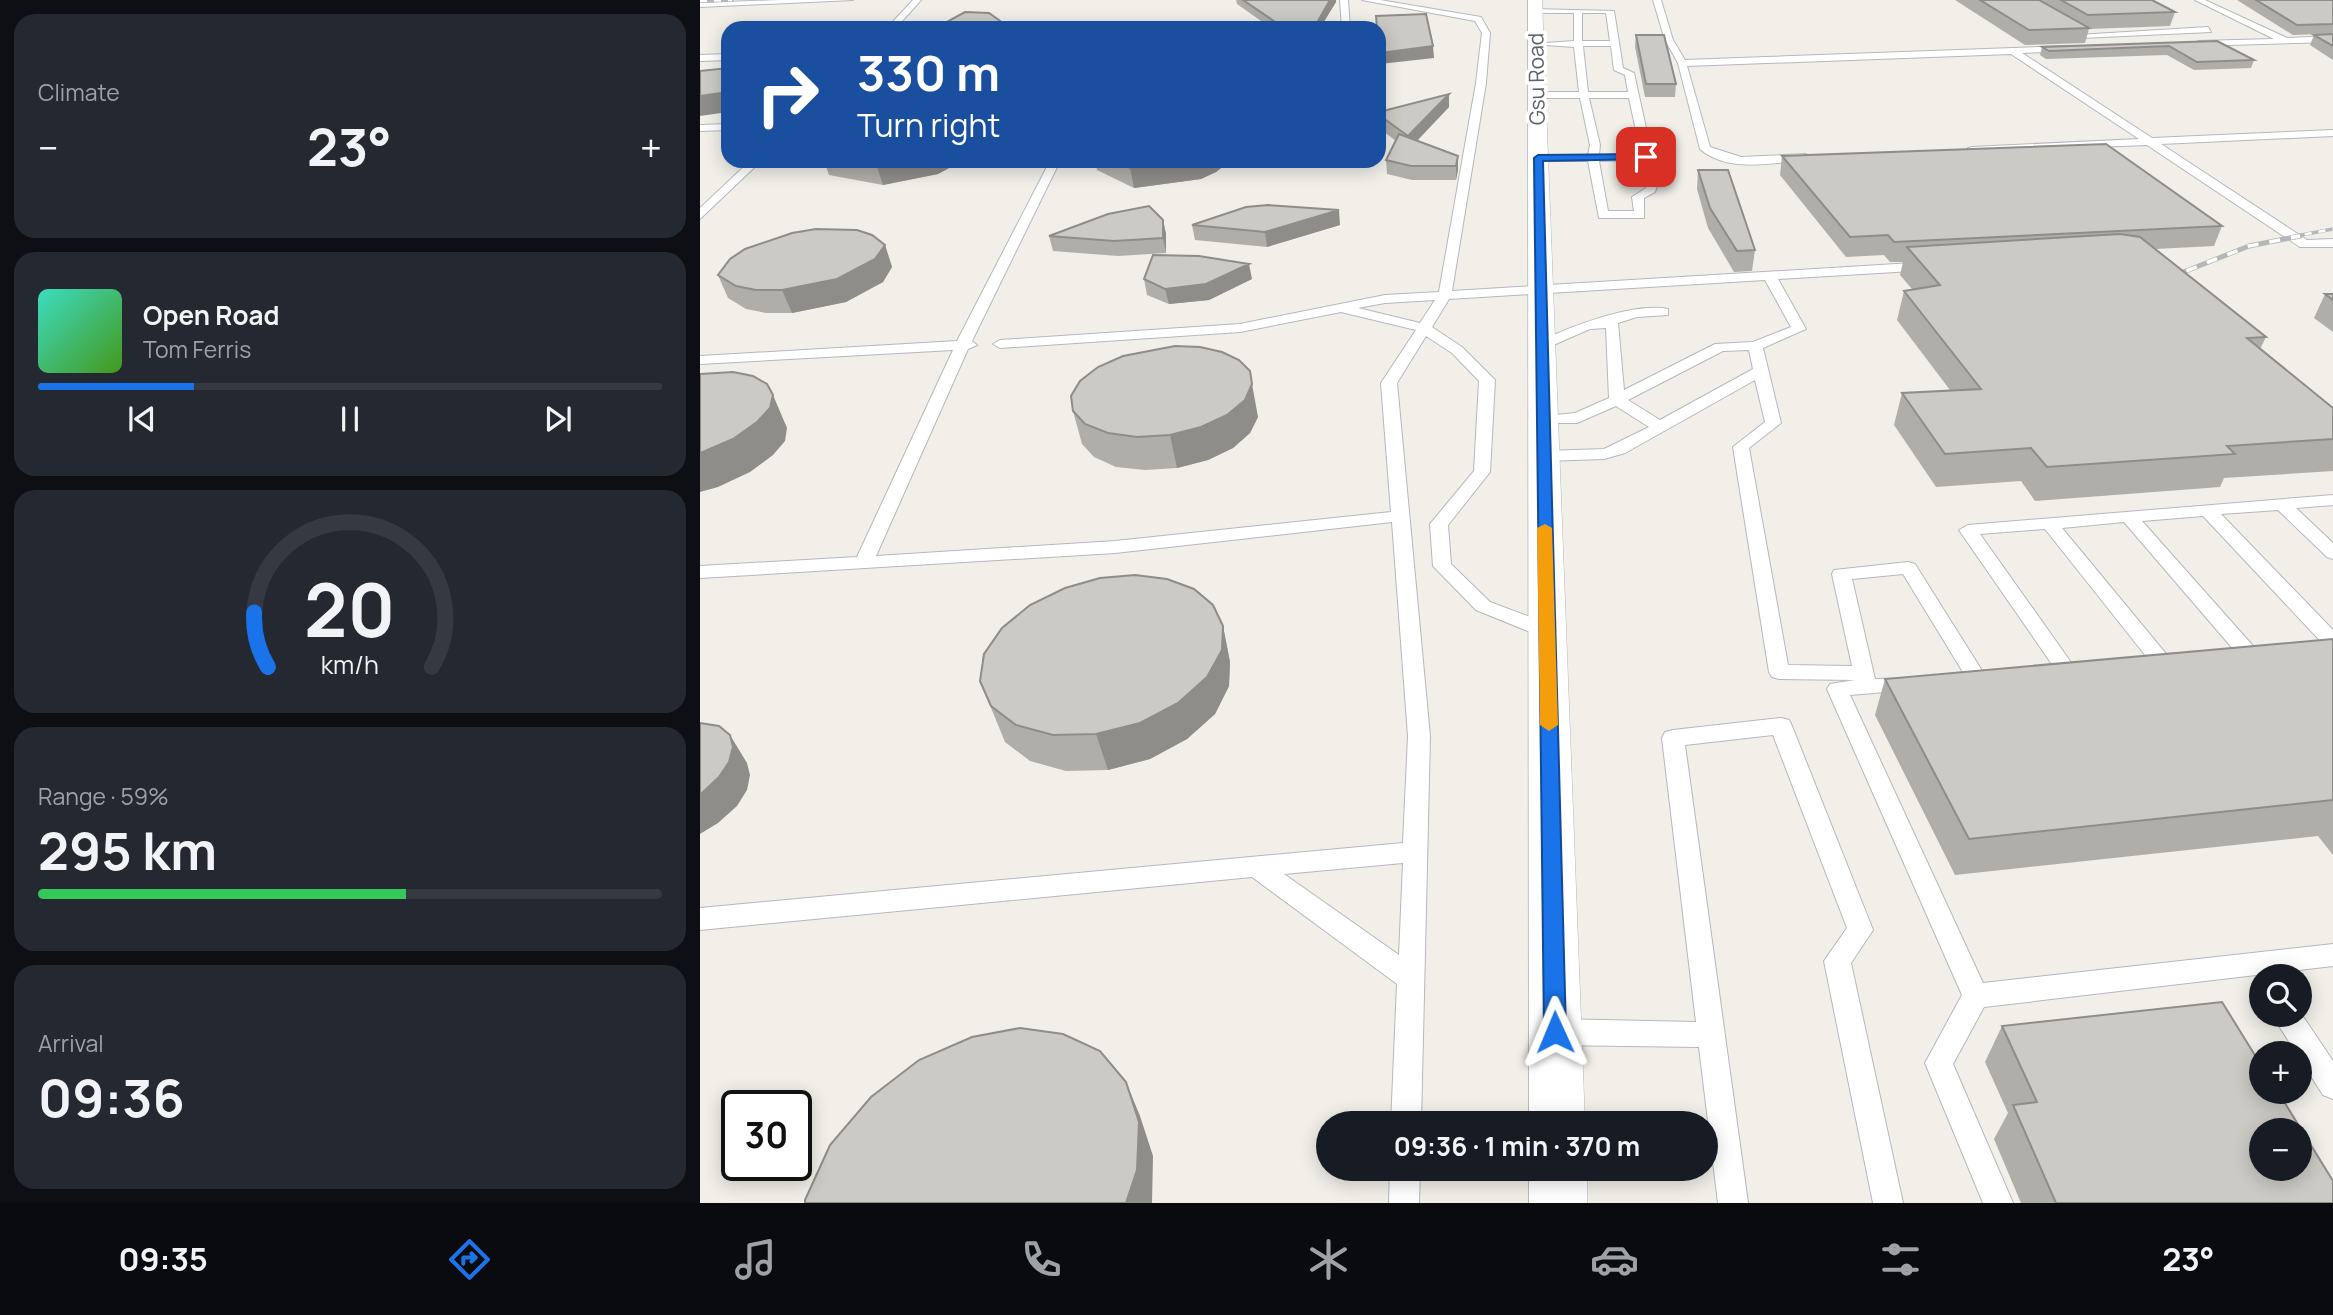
<!DOCTYPE html>
<html lang="en">
<head>
<meta charset="utf-8">
<style>
  body { margin:0; font-family:Manrope,sans-serif; background:#242831; color:#f1f3f6; height:100vh; display:flex; flex-direction:column; font-size:26px; white-space:nowrap }
  * { box-sizing:border-box; margin:0 }
  p { font-size:23px; color:#9ea1a6 }
  .icon { flex:none; width:38px; height:38px; fill:none; stroke:currentColor; stroke-width:2; stroke-linecap:round; stroke-linejoin:round }
  .map { position:relative; flex:1; overflow:hidden }
  .details { display:flex; flex-direction:column; gap:14px; padding:14px; background:#0d0f14; width:700px }
  .details>* { flex:none }
  .top-card { position:absolute; left:21px; top:21px; width:665px; height:147px; border-radius:21px; box-shadow:0 4px 18px #0003; background:#1a4fa0; color:#fff; overflow:hidden }
  .buttons { position:absolute; left:1549px; top:964px; display:grid; gap:14px }
  .buttons a { display:grid; place-items:center; width:63px; height:63px; border-radius:50%; background:#171b24; box-shadow:0 4px 18px #0003; font-size:35px }
  .speed { position:absolute; left:21px; top:1090px; display:flex; gap:14px; font-size:35px; font-weight:700; text-align:center }
  .speed>* { display:grid; place-content:center; width:91px; height:91px; border-radius:50%; background:#171b24; box-shadow:0 4px 18px #0003; line-height:1 }
  .speed .limit { border:4px solid #111; border-radius:10px; background:#fff; color:#111 }
  .pin { position:absolute; display:grid; place-items:center; width:60px; height:60px; color:#fff; margin:-30px; border-radius:14px; box-shadow:0 4px 10px #0006 }
  .me { position:absolute; width:77px; margin:-38px; rotate:359deg; stroke-linejoin:round; filter:drop-shadow(0 0 5px #0008) }
  .turn { display:flex; align-items:center; gap:24px; height:147px; padding:0 21px; font-size:32px }
  .turn .icon { width:91px; height:91px; stroke-width:2.5 }
  .turn b { display:block; font-size:49px; line-height:60px }
  .big { font-size:52px; font-weight:700; line-height:1.1 }
  .details .tile { flex:1; display:flex; flex-direction:column; justify-content:center; gap:10px; min-width:0; padding:0 24px; border-radius:21px; background:#242831 }
  .details .dial { align-items:center; gap:0 }
  .dial svg { height:182px; overflow:visible; fill:none; stroke:#363941; stroke-width:7; stroke-linecap:round; text-anchor:middle }
  .dial text { fill:#f1f3f6; stroke:none }
  .song { display:flex; align-items:center; gap:21px }
  .cover { width:84px; height:84px; border-radius:10px; background:linear-gradient(135deg,hsl(170 70% 55%),hsl(100 70% 35%)) }
  .played { height:7px; border-radius:4px; background:linear-gradient(90deg,#1a73e8 25%,#363941 25%) }
  .keys { display:flex; justify-content:space-around; direction:ltr }
  .heat { display:flex; justify-content:space-between; align-items:center; font-size:38px; direction:ltr }
  .charge { height:10px; border-radius:5px; background:linear-gradient(90deg,#34c759 59%,#363941 0) }
  .trip { position:absolute; left:616px; top:1111px; width:402px; height:70px; border-radius:35px; background:#171b24; box-shadow:0 4px 18px #0003; font-weight:700; line-height:70px; text-align:center }
  .dock { display:flex; height:112px; justify-content:space-around; align-items:center; background:#090b0e; color:#9ea1a6 }
  .dock .icon { width:49px; height:49px }
  .dock .selected { color:#1a73e8 }
  .dock b { font-size:32px; color:#f1f3f6 }
  main { display:flex; flex:1; min-height:0 }
  .map>svg:first-child { display:block }
</style>
</head>
<body>
<main>
<section class="details">
<div class="tile"><p>Climate</p>
<div class="heat"><a>−</a><b class="big">23°</b><a>+</a></div>
</div>
<div class="tile">
<div class="song"><i class="cover"></i><div><b>Open Road</b><p>Tom Ferris</p></div></div>
<div class="played"></div>
<div class="keys"><svg class="icon" aria-label="previous" viewBox="0 0 24 24"><path d="M18 5L8 12l10 7zM5 5v14"/></svg><svg class="icon" aria-label="pause" viewBox="0 0 24 24"><path d="M8 5v14M16 5v14"/></svg><svg class="icon" aria-label="next" viewBox="0 0 24 24"><path d="M6 5l10 7-10 7zM19 5v14"/></svg></div>
</div>
<div class="tile dial"><svg viewBox="0 0 100 80">
<path d="M14 69A42 42 0 1 1 86 69"/>
<path d="M14 69A42 42 0 0 1 8 45" stroke="#1a73e8"/>
<text x="50" y="56" font-size="32" font-weight="700">20</text>
<text x="50" y="72" font-size="11">km/h</text>
</svg></div>
<div class="tile"><p>Range · 59%</p><b class="big">295 km</b><div class="charge"></div></div>
<div class="tile"><p>Arrival</p><b class="big">09:36</b></div>
</section>
<div class="map">
<svg width="1633" height="1203" viewBox="0 0 1633 1203">
  <rect width="100%" height="100%" fill="#f1efe8"/>
  <g fill="none" stroke-linecap="round" stroke-linejoin="round">
    <!-- service casing -->
    <g stroke="#b5b8bc" stroke-width="2">
      <path id="service" d="M79,0H153L0,7V3Z
        M213,0H221L196,28H187Z
        M640,0H648L650,28H642Z
        M662,0H680L781,17L790,33L786,83L752,291L1229,262L1235,266L1229,270L1078,279L1106,329L1063,348L1081,423L1049,448L1088,665L1152,666L1132,574L1134,570L1208,562L1215,564L1286,677L1283,682H1269L1203,574L1152,579L1175,679L1217,678L1220,683L1217,688L1210,690L1150,695L1283,983L1633,944V966L1284,1007L1253,1064L1313,1203H1283L1225,1063L1262,995L1127,689L1130,684L1155,680L1079,679L1072,677L1069,672L1033,447L1065,422L1055,380L925,453L904,459L844,461L836,456L844,451L904,449L949,427L916,406L877,423H837V417L875,413L909,398L906,328L890,329L842,350L837,349V343C868,327 934,302 968,309V315L937,317L918,323L924,390L1015,344L1053,342L1091,327L1065,280L749,299L732,327L762,347L795,380L790,472L748,525L751,564L790,602L854,626L857,631L854,636H840L776,610L733,566L730,524L774,471L779,381L752,353L726,336L697,383L730,736L721,1124H691L697,984L552,877L0,930V908L703,843L708,736L692,522L415,553L0,578V566L157,557L253,350L0,364V356L257,341L350,161H360L272,341L277,345L268,349L176,556L415,541L691,512L681,383L716,330L641,312L540,332L300,348L293,344L300,340L540,324L685,295L739,292L776,83L782,33L775,21ZM735,300L720,323L658,308L685,303ZM1049,350L1053,369L960,420L928,400L1023,351ZM703,863L699,955L584,874Z
        M953,0H961L973,40L985,60L1366,46L1369,51L1322,53L1452,138L1633,130V136L1461,144L1607,240L1633,239V247H1600L1447,145L1268,152V148L1272,147L1439,139L1311,54L987,66L1010,147L1041,157L1106,154L1111,157L1106,160C1073,163 1027,173 1000,149L978,63L965,40Z
        M1495,0H1505L1587,38L1633,36V42L1495,46L1498,41L1574,39Z
        M832,9L914,11L923,68L934,73L958,183L955,192L944,198V218H899L888,161H838L833,158L838,155H888L890,145L880,98H837L832,95L837,92H879L874,47L832,44L874,41V13H835ZM882,13H906L910,41H882ZM883,46H911L914,70L925,75L928,92H888ZM889,98H929L941,154L899,155L900,145ZM942,160L946,188L932,197L934,211H908L899,161Z
        M1508,27L1511,32L1381,38L1377,35Z
        M28,54V60L0,61V55Z
        M28,124V130L0,131V125Z
        M50,161H61L0,219V208Z
        M1633,495V505L1596,508L1633,543V559L1627,557L1578,510L1521,514L1633,630V649L1626,647L1503,516L1442,521L1554,647L1557,652L1554,657H1540L1424,522L1362,528L1467,655L1470,660L1460,667L1453,665L1345,529L1280,534L1375,668L1372,673H1358L1259,530L1268,525Z
        M1081,718L1089,720L1092,726L1173,930L1151,963L1203,1203H1173L1124,961L1147,928L1073,735L985,745L1048,1203H1018L999,1047L856,1045L846,1041L842,1032L846,1023L856,1019L996,1022L962,738L965,732L973,730Z
        M1600,1012L1633,1061V1099L1623,1095L1572,1015H1600Z
        M690,1169H720L719,1203H689Z"/>
    </g>
    <!-- minor casing -->
    <g stroke="#b5b8bc" stroke-width="1">
      <path id="minor" d="M828,0H842L885,1124H829Z
        M829,1169H887V1203H829Z"/>
    </g>
    <!-- service -->
    <use href="#service" fill="#fff" fill-rule="evenodd"/>
    <!-- minor -->
    <use href="#minor" fill="#fff" fill-rule="evenodd"/>
    <!-- rail-far1 casing -->
    <g stroke="#b6b7b8" stroke-width="3.5">
      <path id="rail-far1" d="M0,1L32,0
        M1591,237L1633,229"/>
    </g>
    <!-- rail casing -->
    <g stroke="#b6b7b8" stroke-width="5">
      <path id="rail" d="M1466,279L1549,246L1600,236"/>
    </g>
    <!-- rail-far1 -->
    <use href="#rail-far1" stroke="#fff" stroke-width="2.5" stroke-dasharray="7" stroke-linecap="butt"/>
    <!-- rail -->
    <use href="#rail" stroke="#fff" stroke-width="3.5" stroke-dasharray="11" stroke-linecap="butt"/>
  </g>
  <!-- wall -->
  <path fill="#afaea9" d="M536,0H636V2L620,28H571L537,4Z
    M1255,0H1452L1475,12L1470,26L1389,29L1385,43L1325,45Z
    M1537,0H1633V60L1610,45L1614,35L1619,34L1593,35Z
    M936,35L976,84L975,97H945L935,47Z
    M1517,41L1554,60L1551,68L1494,70L1467,55L1346,59L1340,55L1342,47Z
    M749,107L717,141L758,156V170L756,180H712L687,174L686,160L696,141L679,128V112Z
    M1082,156L1522,226L1514,246L1455,249L1566,337L1560,349L1633,408V471L1524,478L1520,487L1335,501L1321,481L1236,487L1194,425L1202,393L1250,390L1197,320L1204,291L1212,289L1200,275L1203,262H1190L1184,255L1146,257L1080,175Z
    M124,161H262L238,174L183,185L129,175Z
    M395,161H530L516,172L501,179L434,188L397,170Z
    M998,170L1055,250L1052,271L1034,272L1008,228L997,189Z
    M463,220L466,234V253L418,256L353,251L349,236Z
    M492,225H640L567,247L495,240Z
    M185,245L192,267L183,282L146,302L92,313H66L46,309L28,298L18,275Z
    M444,279H552L509,300L469,304L447,295Z
    M1625,294H1633V332L1614,318Z
    M373,411L558,417L550,433L533,448L508,460L477,468L445,470L416,467L394,457L382,444Z
    M523,626L530,662L529,686L515,714L487,739L450,759L408,770L366,771L330,761L305,742L280,681Z
    M1633,639V855L1618,836L1255,875L1175,715L1185,679Z
    M1302,1026L1633,1203H1321L1294,1139L1308,1113L1285,1062Z"/>
  <!-- shaded-wall -->
  <path fill="#8f8d8a" d="M630,0H636V2L620,28H614Z
    M733,46L734,58L680,64V53Z
    M28,92V112L0,116V96Z
    M749,94V107L708,150V136Z
    M758,156V170L756,180V166Z
    M192,161H262L238,174L183,185L176,164Z
    M479,161H530L516,172L501,179L434,188L430,168Z
    M639,210L640,225L567,247L565,232Z
    M463,220L466,234V253L463,238Z
    M185,245L192,267L183,282L146,302L92,313L82,290Z
    M549,264L552,279L509,300L469,304L465,289Z
    M552,384L558,417L550,433L533,448L508,460L477,468L470,435Z
    M73,395L87,428L85,441L73,455L50,472L18,487L0,492V453Z
    M523,626L530,662L529,686L515,714L487,739L450,759L408,770L396,734Z
    M30,735L47,763L50,775L47,790L37,806L18,823L0,834V795Z
    M426,1082L440,1116L453,1156L452,1203H426Z"/>
  <!-- building -->
  <path fill="#cccac5" stroke="#8f8d8a" stroke-width="2" fill-rule="evenodd" d="M543,0H630L614,28H584Z
    M1280,0H1339L1389,28L1329,30Z
    M1361,0H1452L1475,12L1388,15Z
    M1556,0H1633V24L1597,25Z
    M265,12L289,13L310,28H206L201,23H245Z
    M726,14L733,46L680,53L679,28H677L676,16Z
    M1633,34V46L1614,35Z
    M936,35H964L976,84H946Z
    M1517,41L1554,60L1497,62L1469,46L1349,51L1342,47Z
    M28,68V92L0,96V71Z
    M749,94L708,136L679,115V112Z
    M699,134L758,156L756,166H711L686,160Z
    M1406,144L1522,226L1194,242L1188,235L1150,237L1082,156Z
    M159,161H192L176,164Z
    M415,161H479L430,168Z
    M998,170H1028L1055,250L1037,251L1010,208Z
    M568,205L639,210L565,232L492,225L546,207Z
    M449,206L463,220V238L414,241L349,236L408,214Z
    M116,229L157,230L172,235L185,245L175,259L137,279L82,290H56L36,286L18,275L30,259L45,249L92,233Z
    M1420,234L1440,237L1566,337L1547,338L1633,408V439L1527,446L1535,454L1347,467L1331,448L1245,454L1202,393L1281,389L1204,291L1240,285L1207,247Z
    M453,255L499,256L549,264L506,284L465,289L444,279Z
    M1625,294H1633V300Z
    M475,346L500,347L522,352L539,360L550,371L552,384L545,400L527,415L501,427L470,435L437,437L408,433L385,424L373,411L371,396L380,381L398,367L423,356Z
    M33,372L53,376L67,384L73,395L70,408L57,422L33,439L0,453V374Z
    M435,575L467,579L494,589L513,605L523,626L522,650L507,677L478,703L440,723L396,734L353,735L316,725L291,706L280,681L284,654L302,628L330,605L365,588L400,578Z
    M1633,639V800L1269,839L1185,679Z
    M0,723L19,726L30,735L33,747L29,762L19,777L0,795Z
    M1522,1002L1561,1065V1092H1578L1633,1181V1203H1356L1313,1105L1337,1102L1302,1026ZM1561,1130H1600V1169H1561Z
    M320,1028L363,1034L400,1051L426,1082L439,1122L437,1170L426,1203H105V1200L130,1145L171,1097L219,1060L272,1037Z"/>
  <!-- route -->
  <path fill="#1a73e8" stroke="#114b97" stroke-width="2" d="M946,154L950,159L843,161L866,1032L863,1040L855,1043L847,1040L844,1032L834,158L838,155Z"/>
  <!-- slow -->
  <path fill="#f59e0b" d="M845,524L852,528L858,725L849,731L840,725L837,528Z"/>
  <g text-anchor="middle" stroke-width="7" stroke-linejoin="round" paint-order="stroke">
    <!-- street labels -->
    <g font-size="21" fill="#5f6368" stroke="#fff">
      <text transform="translate(837 79) rotate(-91)" y="7">Gsu Road</text>
    </g>
  </g>
</svg>
<div class="buttons">
<a><svg class="icon" aria-label="search" viewBox="0 0 24 24"><circle cx="10" cy="10" r="6"/><path d="M15 15l6 6"/></svg></a>
<a>+</a>
<a>−</a>
</div>
<div class="speed"><div class="limit">30</div></div>
<div class="pin" style="left:946px;top:157px;background:#d93025"><svg class="icon" aria-label="arrive" viewBox="0 0 24 24"><path d="M6 21V4h12l-3 4 3 4H6"/></svg></div>
<svg class="me" style="left:855px;top:1032px" viewBox="-20 -20 40 40"><path d="M0-17L14 15 0 8-14 15z" fill="#1a73e8" stroke="#fff" stroke-width="4"/></svg>
<div class="trip">09:36 · 1 min · 370 m</div>
<div class="top-card">
<div class="turn"><svg class="icon" aria-label="right" viewBox="0 0 24 24"><path d="M7 20v-9h11M14 6l5 5-5 5"/></svg><div><b>330 m</b>Turn right</div></div>
</div>
</div>
</main>
<nav class="dock">
<b>09:35</b>
<svg class="icon selected" aria-label="directions" viewBox="0 0 24 24"><path d="M12 3l9 9-9 9-9-9zM9 14v-3h6M13 9l2 2-2 2"/></svg>
<svg class="icon" aria-label="music" viewBox="0 0 24 24"><path d="M9 18V5l10-2v13"/><circle cx="6" cy="18" r="3"/><circle cx="16" cy="16" r="3"/></svg>
<svg class="icon" aria-label="phone" viewBox="0 0 24 24"><path d="M5 4h4l2 5-3 2q2 4 5 5l2-3 5 2v4C11 20 4 13 5 4z"/></svg>
<svg class="icon" aria-label="climate" viewBox="0 0 24 24"><path d="M12 3v18M4 7l16 10M4 17L20 7"/></svg>
<svg class="icon" aria-label="car" viewBox="0 0 24 24"><path d="M5 17H2v-5l4-1 3-4h7l3 4 3 1v5h-3M9 17h6M6 11h13"/><circle cx="7" cy="17" r="2"/><circle cx="17" cy="17" r="2"/></svg>
<svg class="icon" aria-label="filters" viewBox="0 0 24 24"><path d="M4 7h16M4 17h16"/><circle cx="9" cy="7" r="2"/><circle cx="15" cy="17" r="2"/></svg>
<b>23°</b>
</nav>
</body>
</html>
